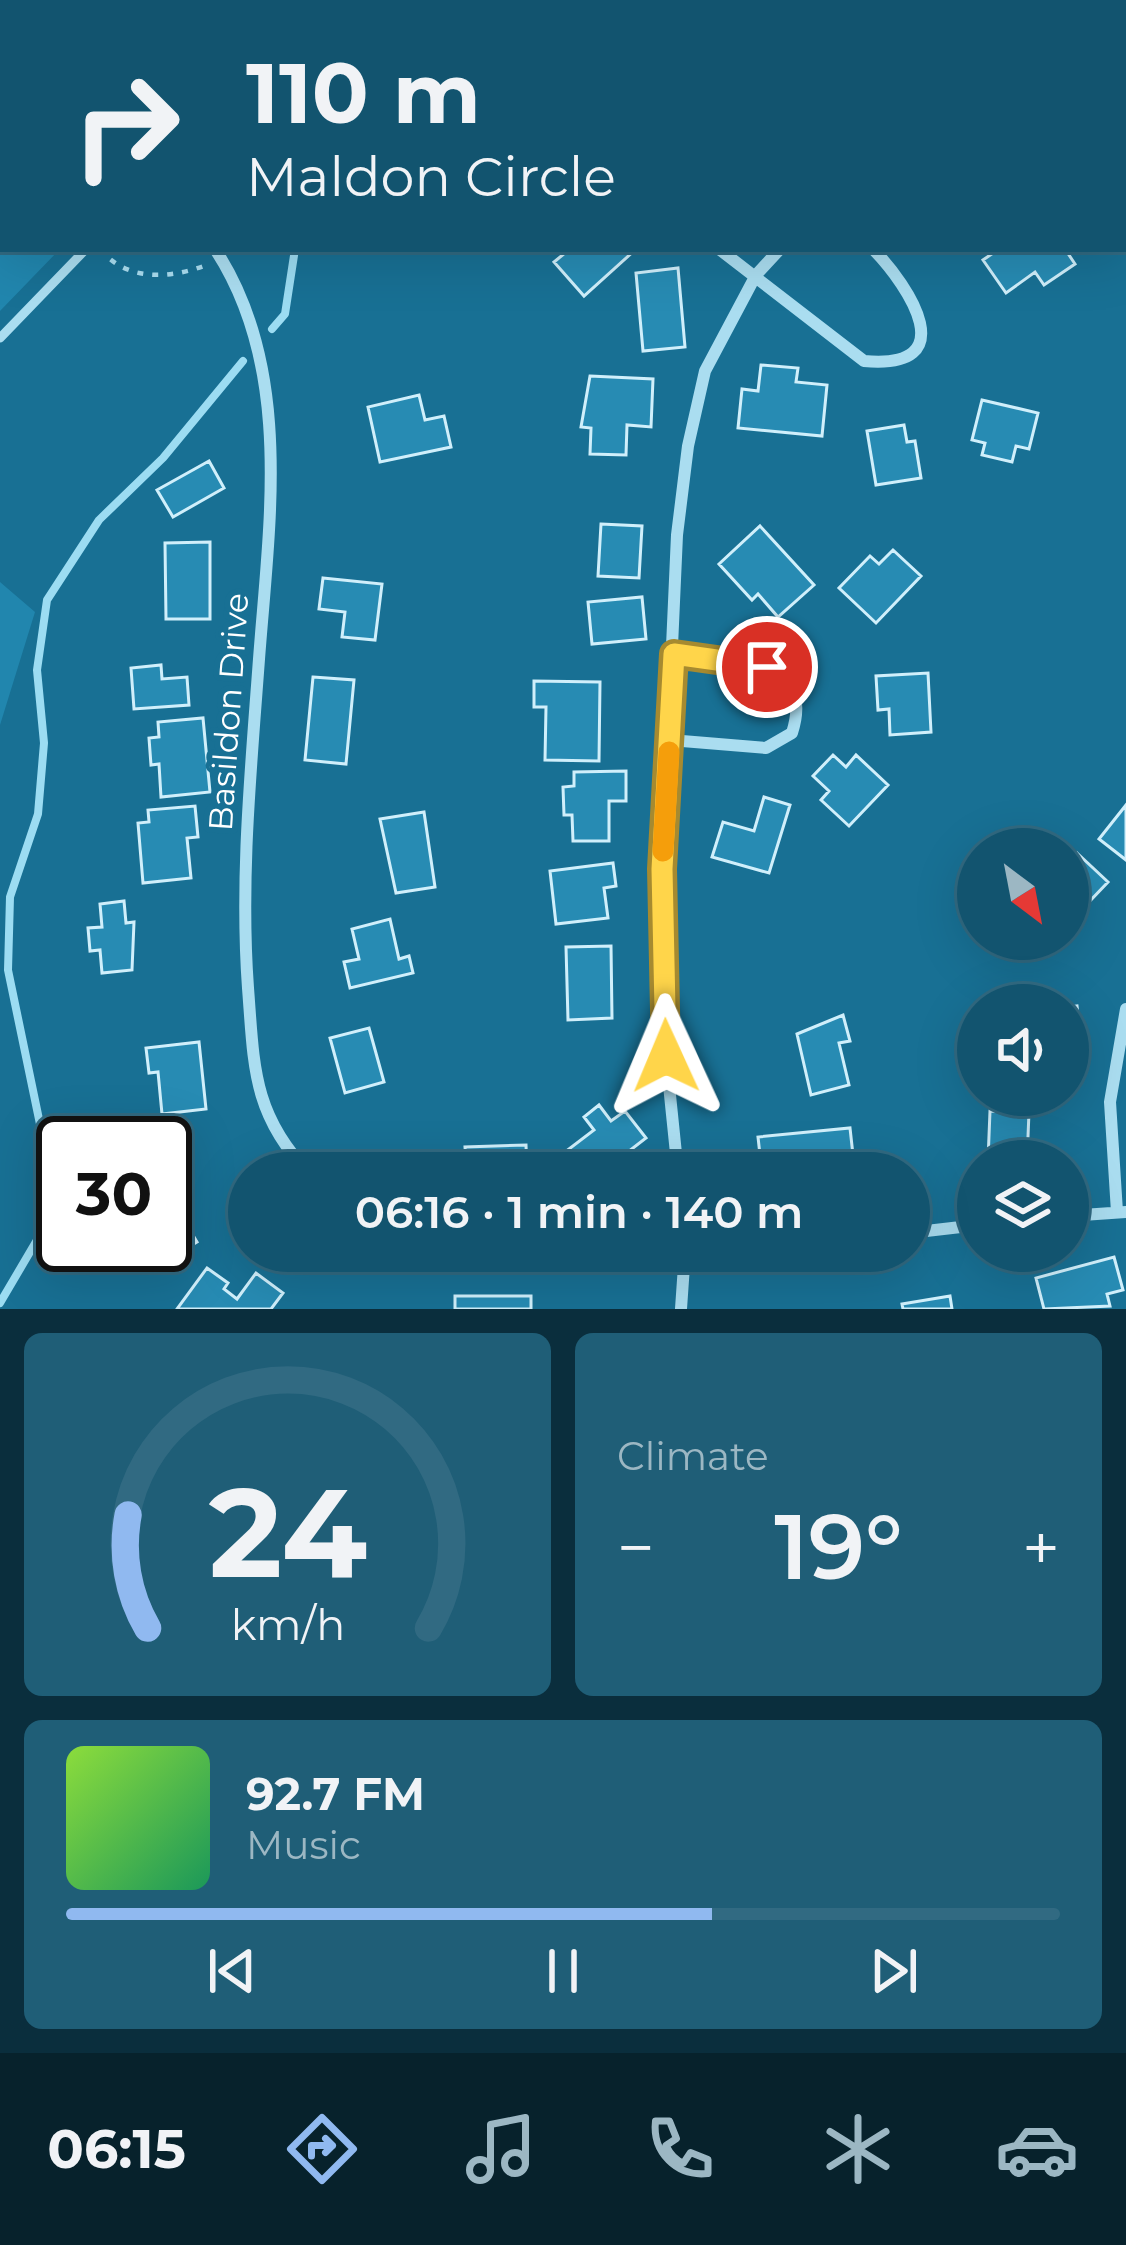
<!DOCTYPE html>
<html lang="en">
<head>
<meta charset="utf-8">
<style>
  body { margin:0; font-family:Montserrat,sans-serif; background:#1f5e77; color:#f1f3f6; height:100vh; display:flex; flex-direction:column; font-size:45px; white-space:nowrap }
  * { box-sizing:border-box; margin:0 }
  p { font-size:39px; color:#9cb7c3 }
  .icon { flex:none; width:66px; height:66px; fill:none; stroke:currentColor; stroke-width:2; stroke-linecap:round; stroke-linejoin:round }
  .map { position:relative; height:1309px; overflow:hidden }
  .drawer { display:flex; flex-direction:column; gap:24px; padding:24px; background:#0a2e3d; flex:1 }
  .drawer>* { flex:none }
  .top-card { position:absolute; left:0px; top:0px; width:1128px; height:252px; box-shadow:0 12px 48px #0002,0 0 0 3px #316a82; background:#12546f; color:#f1f3f6; overflow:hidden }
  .needle { width:78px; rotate:148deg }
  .controls { position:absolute; left:957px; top:828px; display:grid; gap:24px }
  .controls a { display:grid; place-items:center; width:132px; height:132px; border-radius:50%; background:#12546f; box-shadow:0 12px 48px #0002,0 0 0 3px #316a82; font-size:60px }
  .speed { position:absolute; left:36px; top:1116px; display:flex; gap:24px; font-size:60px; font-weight:700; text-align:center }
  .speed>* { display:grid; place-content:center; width:156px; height:156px; border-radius:50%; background:#12546f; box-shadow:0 12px 48px #0002,0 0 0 3px #316a82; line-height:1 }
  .speed .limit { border:6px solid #111; border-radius:18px; background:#fff; color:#111 }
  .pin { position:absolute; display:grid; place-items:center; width:102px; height:102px; color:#fff; margin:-51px; border:6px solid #fff; border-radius:50%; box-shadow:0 3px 12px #0007 }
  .me { position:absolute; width:132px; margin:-66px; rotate:359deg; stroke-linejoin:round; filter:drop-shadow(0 0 9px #0008) }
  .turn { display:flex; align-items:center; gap:42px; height:252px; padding:0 48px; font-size:54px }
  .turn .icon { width:156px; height:156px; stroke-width:2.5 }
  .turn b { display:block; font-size:84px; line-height:102px }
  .big { font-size:90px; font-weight:600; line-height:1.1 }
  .drawer .card { flex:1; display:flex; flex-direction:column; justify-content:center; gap:18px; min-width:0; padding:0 42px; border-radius:18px; background:#1f5e77 }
  .drawer .dial { align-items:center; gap:0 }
  .dial svg { height:312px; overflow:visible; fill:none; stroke:#316a82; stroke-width:7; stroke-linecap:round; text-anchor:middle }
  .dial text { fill:#f1f3f6; stroke:none }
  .song { display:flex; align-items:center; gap:36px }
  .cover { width:144px; height:144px; border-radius:18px; background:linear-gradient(135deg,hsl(90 70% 55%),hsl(150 70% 35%)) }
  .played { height:12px; border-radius:6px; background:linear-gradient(90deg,#90b9f0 65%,#316a82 65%) }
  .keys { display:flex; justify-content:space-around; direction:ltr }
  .heat { display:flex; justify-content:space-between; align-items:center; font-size:66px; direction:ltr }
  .drawer .tiles { flex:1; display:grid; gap:24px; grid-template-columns:1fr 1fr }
  .card:last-child { grid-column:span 2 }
  .trip { position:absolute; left:228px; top:1152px; width:702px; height:120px; border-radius:60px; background:#12546f; box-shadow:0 12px 48px #0002,0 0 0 3px #316a82; font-weight:600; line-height:120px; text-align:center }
  .tabs { display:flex; height:192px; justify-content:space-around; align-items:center; background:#07222c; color:#9cb7c3 }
  .tabs .icon { width:84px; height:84px }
  .tabs .current { color:#90b9f0 }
  .tabs b { font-size:54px; color:#f1f3f6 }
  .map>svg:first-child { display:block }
</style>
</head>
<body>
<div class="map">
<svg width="1126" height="1309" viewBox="0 0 1126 1309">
  <rect width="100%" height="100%" fill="#187094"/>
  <!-- green -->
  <path fill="#2186ae" d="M0,41L3,249H60L0,311Z
    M0,582L35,612L0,725Z"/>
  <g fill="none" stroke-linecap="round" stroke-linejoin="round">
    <!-- stream -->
    <path stroke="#9cdcf2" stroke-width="8" d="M411,3L414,0
      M272,329L285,314L295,249
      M0,1303L57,1206L8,970L10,897L38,814L44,743L37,670L47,600L99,520L163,458L243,361"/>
  </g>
  <!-- building -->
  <path fill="#278bb3" stroke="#d0effb" stroke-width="3" d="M561,249H634L635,250L584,296L554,262L565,253Z
    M999,249H1065L1075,264L1044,285L1035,272L1006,293L983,260Z
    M678,268L685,347L643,351L636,273Z
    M761,365L798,368L796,382L827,385L822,436L738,428L742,389L758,391Z
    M590,376L653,379L651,427L627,425L626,455L590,454L591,428L581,427Z
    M419,395L425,420L444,416L451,447L380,462L368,407Z
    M982,400L1038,413L1029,449L1016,446L1012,462L982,455L985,443L972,440Z
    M904,425L907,442L915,441L921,478L876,485L867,431Z
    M209,461L224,488L173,517L157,490Z
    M601,524L642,526L639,578L598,576Z
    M760,526L814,585L778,617L758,594L752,600L719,564Z
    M210,542V619H166L165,543Z
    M893,550L921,576L876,623L839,588L870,556L879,564Z
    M323,578L382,584L375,640L342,637L345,612L319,609Z
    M642,597L646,639L592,644L588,602Z
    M161,665L162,679L187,677L189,705L134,709L131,668Z
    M928,673L931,732L890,735L889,709L878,710L876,676Z
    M313,677L354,680L346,764L305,760Z
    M534,681L600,682L599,761L545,760L546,707H534Z
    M203,718L210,792L161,797L159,764L151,765L149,738L159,737L158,722Z
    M833,755L846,767L856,755L888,785L849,826L821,800L829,791L813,776Z
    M626,771V801H609V841H573L572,815H564L563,787L574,786V772Z
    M764,797L790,805L769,873L712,857L723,822L754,831Z
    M1126,805V860L1099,839Z
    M195,806L198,837L187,838L191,878L143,883L138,823L149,822L148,810Z
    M424,812L435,887L396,893L380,819Z
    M1077,853L1108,882L1068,924V863Z
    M613,863L616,886L604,888L608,918L556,924L550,871Z
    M124,901L126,923L134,922L132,970L102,973L100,950L90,951L88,928L102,927L100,904Z
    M390,919L399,959L409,956L413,973L350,988L344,962L359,959L352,929Z
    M611,946L612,1018L568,1020L566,947Z
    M1077,1006L1081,1040L1071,1041L1075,1080H1068V1007Z
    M843,1015L850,1041L839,1043L849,1085L811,1095L797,1034Z
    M369,1028L384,1082L345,1093L330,1038Z
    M199,1042L206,1109L162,1114L158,1072L149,1073L146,1048Z
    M599,1105L611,1121L625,1111L646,1138L620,1158L632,1173H581L565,1152L594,1130L584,1117Z
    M990,1111L1029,1112L1027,1161H988Z
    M850,1128L855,1173H823L822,1165L801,1168V1173H762L758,1137Z
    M526,1145L527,1173H441V1163L466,1162L465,1147Z
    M165,1188L197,1242L156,1267L143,1245H165Z
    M1114,1257L1123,1290L1107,1294L1110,1306L1044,1309L1036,1278Z
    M207,1268L228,1283L224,1289L237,1299L256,1273L283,1293L271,1309H177Z
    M455,1296H531V1309H455Z
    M950,1296L952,1309H903L902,1304Z"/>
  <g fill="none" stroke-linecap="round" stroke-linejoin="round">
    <!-- path -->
    <path stroke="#aaddf0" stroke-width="4.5" stroke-dasharray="6 9" stroke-linecap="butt" d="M443,3L447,0
      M0,75L3,78
      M100,249C126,281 167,279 204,266"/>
    <!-- lane -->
    <path stroke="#aaddf0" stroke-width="9" d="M0,338L86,249"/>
    <!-- street -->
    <path stroke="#aaddf0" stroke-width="12" d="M1041,0V3
      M171,3L174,0
      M0,11L3,15
      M1125,44H1126
      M215,249C294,369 269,524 259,659C251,769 240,878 248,988C254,1065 252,1114 309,1173
      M719,249L864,361C964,370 910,287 873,249
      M670,740L766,748L792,733C817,655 727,661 674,654
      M678,1173L666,1056L662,869L677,535L688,446L705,371L756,275L780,249
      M1117,1212L1110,1102L1126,1009
      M1068,1216L1126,1212
      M909,1233L978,1225
      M681,1309L685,1251"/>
  </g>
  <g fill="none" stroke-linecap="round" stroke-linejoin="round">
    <!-- route casing -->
    <g stroke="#a68a30" stroke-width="30">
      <path id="route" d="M666,1056L662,869L674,654L767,667"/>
    </g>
    <!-- route -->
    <use href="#route" stroke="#ffd54a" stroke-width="21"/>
    <!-- slow -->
    <path stroke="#f59e0b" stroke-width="21" d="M663,851L669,752"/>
  </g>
  <g text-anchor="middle" stroke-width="12" stroke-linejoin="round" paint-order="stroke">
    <!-- street labels -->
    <g font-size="33" fill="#fff" stroke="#187094">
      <text transform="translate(228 712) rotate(-86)" y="12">Basildon Drive</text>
    </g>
  </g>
</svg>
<div class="controls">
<a><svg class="needle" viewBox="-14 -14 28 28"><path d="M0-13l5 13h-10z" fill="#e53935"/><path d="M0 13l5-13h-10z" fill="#9cb7c3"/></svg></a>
<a><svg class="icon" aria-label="sound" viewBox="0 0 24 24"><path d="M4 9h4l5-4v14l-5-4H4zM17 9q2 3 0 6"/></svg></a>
<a><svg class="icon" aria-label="layers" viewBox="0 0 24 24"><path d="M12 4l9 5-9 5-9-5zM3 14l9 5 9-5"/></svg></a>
</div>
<div class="speed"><div class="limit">30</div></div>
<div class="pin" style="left:767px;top:667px;background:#d93025"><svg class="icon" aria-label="arrive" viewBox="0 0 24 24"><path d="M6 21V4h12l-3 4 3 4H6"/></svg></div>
<svg class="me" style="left:666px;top:1056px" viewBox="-20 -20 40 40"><path d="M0-17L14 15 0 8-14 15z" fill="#ffd54a" stroke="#fff" stroke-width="4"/></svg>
<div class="trip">06:16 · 1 min · 140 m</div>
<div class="top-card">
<div class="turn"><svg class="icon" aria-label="right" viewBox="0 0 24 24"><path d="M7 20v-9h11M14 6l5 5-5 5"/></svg><div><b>110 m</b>Maldon Circle</div></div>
</div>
</div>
<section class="drawer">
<div class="tiles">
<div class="card dial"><svg viewBox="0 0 100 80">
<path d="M14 69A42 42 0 1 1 86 69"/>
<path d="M14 69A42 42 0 0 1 9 40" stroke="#90b9f0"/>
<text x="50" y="56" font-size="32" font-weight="700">24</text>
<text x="50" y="72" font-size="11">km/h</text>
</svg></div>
<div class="card"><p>Climate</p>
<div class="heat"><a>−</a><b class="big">19°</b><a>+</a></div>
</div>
<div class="card">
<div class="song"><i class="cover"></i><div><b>92.7 FM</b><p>Music</p></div></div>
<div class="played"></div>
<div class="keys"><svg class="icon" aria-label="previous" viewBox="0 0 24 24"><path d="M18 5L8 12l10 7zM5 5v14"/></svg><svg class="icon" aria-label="pause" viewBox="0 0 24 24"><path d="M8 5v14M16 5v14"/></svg><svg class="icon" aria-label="next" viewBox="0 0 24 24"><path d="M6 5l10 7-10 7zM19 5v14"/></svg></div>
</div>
</div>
</section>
<nav class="tabs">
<b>06:15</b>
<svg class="icon current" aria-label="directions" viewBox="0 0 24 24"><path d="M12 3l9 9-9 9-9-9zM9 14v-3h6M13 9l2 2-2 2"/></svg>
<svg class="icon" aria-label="music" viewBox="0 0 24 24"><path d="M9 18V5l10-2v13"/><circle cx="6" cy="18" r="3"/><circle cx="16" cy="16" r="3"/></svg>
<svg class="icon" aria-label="phone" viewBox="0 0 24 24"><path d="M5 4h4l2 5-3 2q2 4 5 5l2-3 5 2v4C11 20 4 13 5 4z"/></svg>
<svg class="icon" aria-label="climate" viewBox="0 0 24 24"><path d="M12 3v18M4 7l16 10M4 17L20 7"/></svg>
<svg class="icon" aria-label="car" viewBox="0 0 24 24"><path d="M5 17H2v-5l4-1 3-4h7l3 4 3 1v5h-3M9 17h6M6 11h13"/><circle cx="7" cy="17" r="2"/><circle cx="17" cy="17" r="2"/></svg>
</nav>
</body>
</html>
